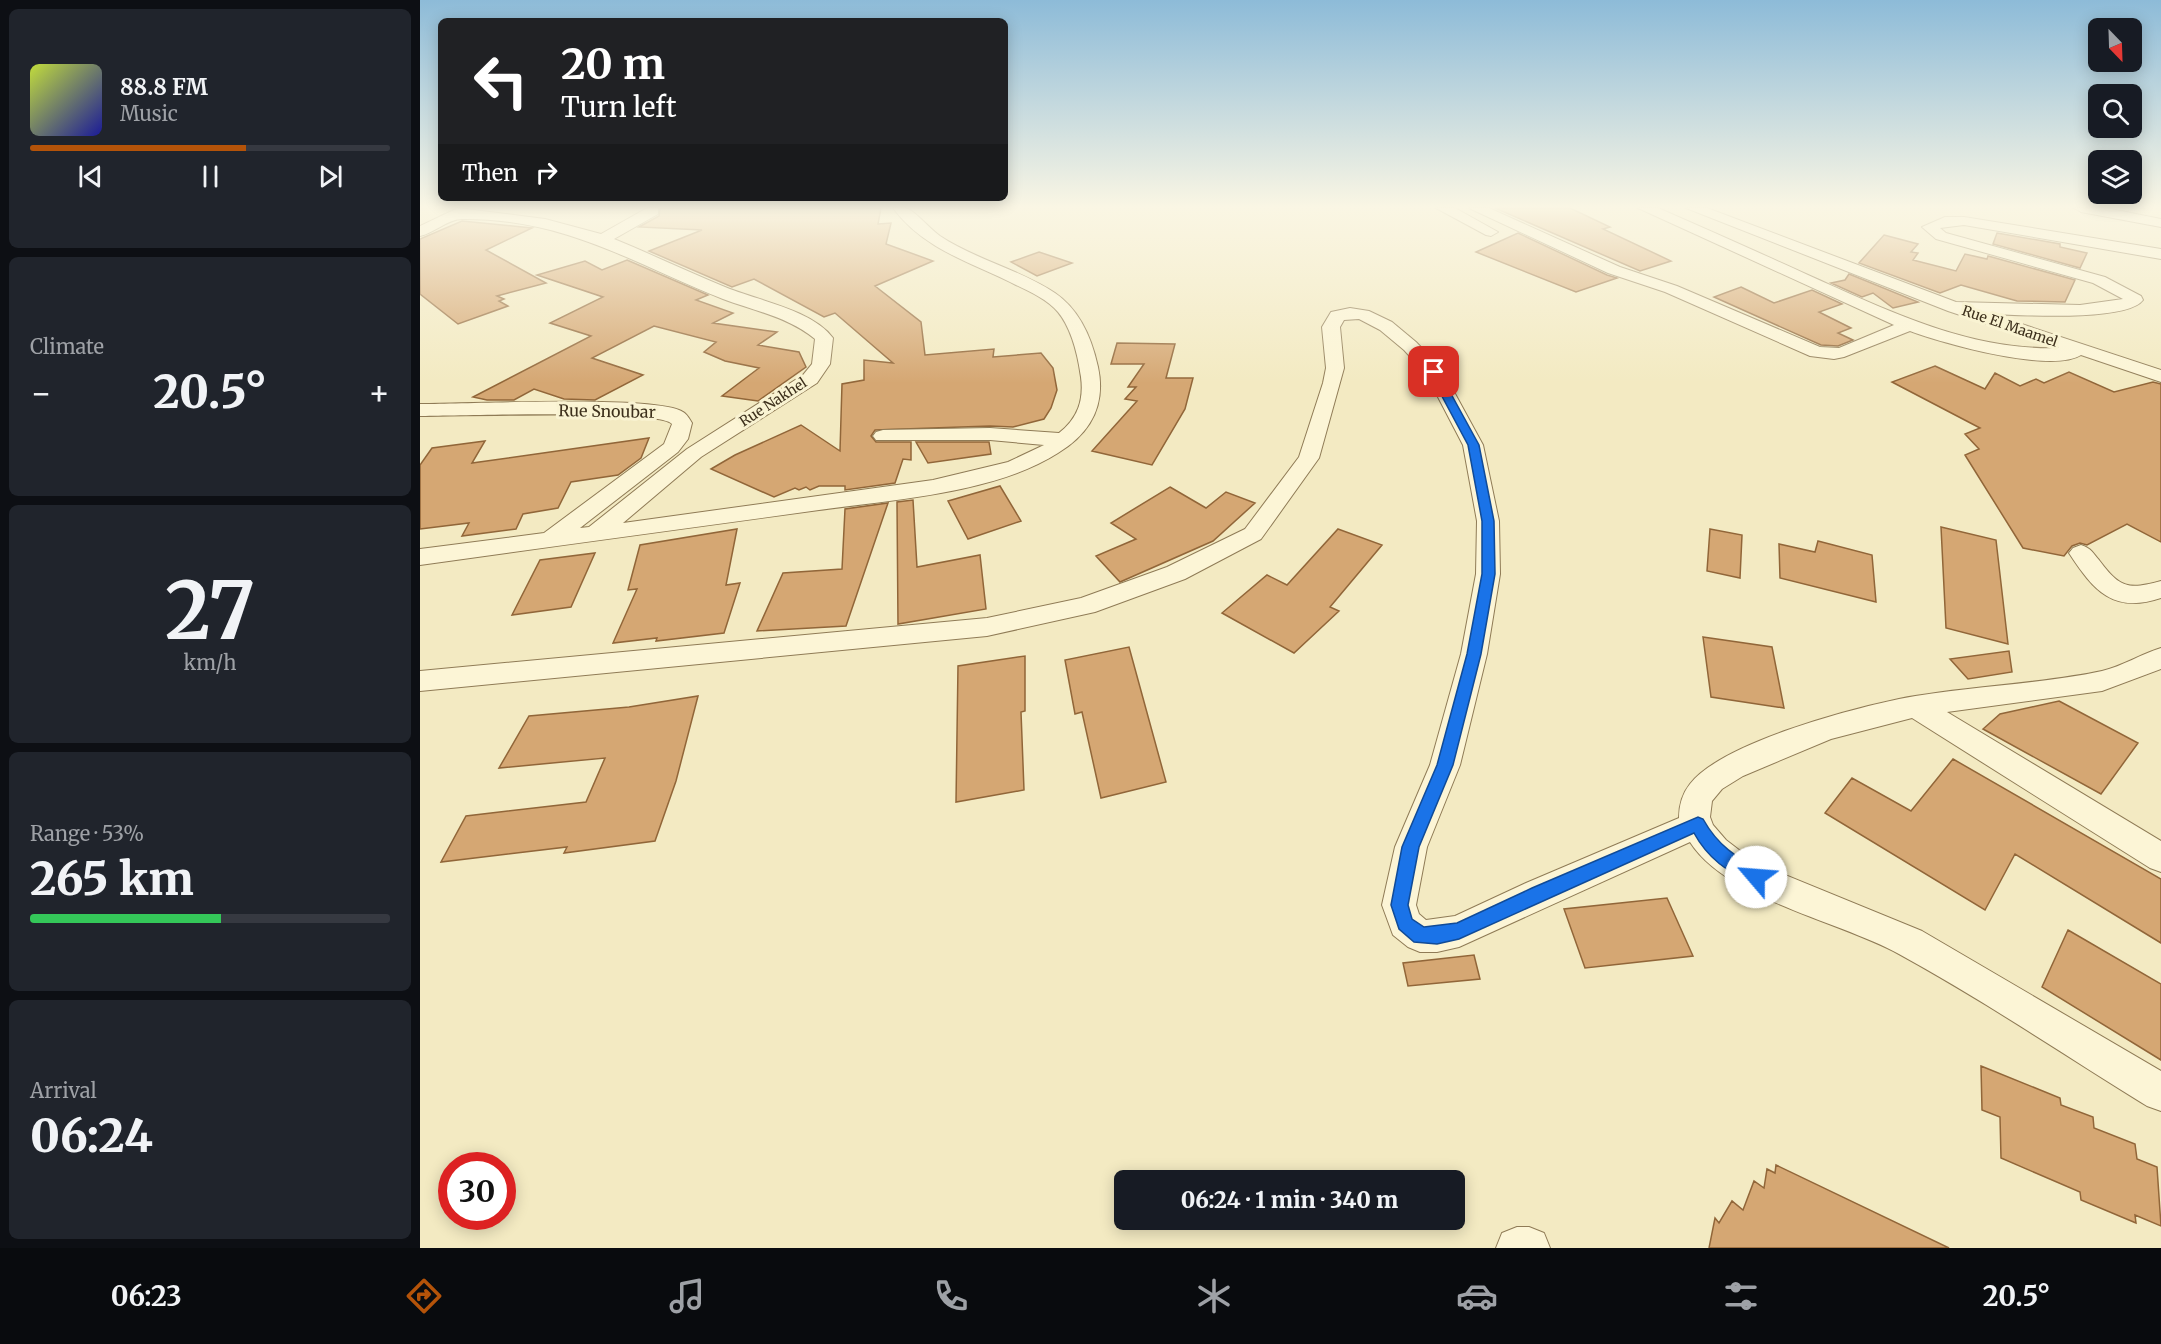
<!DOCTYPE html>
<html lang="en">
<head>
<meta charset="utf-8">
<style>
  body { margin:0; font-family:Merriweather,serif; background:#20242c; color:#f1f3f6; height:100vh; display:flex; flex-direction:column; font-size:22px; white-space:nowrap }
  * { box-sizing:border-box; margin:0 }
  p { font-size:20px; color:#9ea1a6 }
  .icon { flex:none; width:33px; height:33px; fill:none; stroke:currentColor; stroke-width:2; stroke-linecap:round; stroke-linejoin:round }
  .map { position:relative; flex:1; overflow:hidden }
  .details { display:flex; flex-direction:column; gap:9px; padding:9px; background:#0d0f14; width:420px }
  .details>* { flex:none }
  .banner { position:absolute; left:18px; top:18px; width:570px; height:183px; border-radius:9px; box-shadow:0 3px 15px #0003; background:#202124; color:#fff; overflow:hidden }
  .needle { width:39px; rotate:157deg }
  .buttons { position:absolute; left:1668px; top:18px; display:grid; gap:12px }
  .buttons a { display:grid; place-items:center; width:54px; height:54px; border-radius:9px; background:#171b24; box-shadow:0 3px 15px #0003; font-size:30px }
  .speed { position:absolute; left:18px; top:1152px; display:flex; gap:12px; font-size:30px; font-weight:700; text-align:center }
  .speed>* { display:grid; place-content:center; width:78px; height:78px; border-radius:50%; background:#171b24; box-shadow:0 3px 15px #0003; line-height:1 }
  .speed .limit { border:9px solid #d22; background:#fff; color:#111 }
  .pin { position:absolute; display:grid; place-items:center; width:51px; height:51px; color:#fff; margin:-26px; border-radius:12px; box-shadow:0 3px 9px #0006 }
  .me { position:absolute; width:66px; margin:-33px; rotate:297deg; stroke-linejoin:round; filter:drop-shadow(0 0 4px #0008) }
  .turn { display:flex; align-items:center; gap:21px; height:126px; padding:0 24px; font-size:27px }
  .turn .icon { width:78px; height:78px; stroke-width:2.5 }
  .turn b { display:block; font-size:42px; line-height:51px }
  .then { display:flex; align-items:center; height:57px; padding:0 24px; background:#0003; gap:12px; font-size:22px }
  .big { font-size:45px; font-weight:800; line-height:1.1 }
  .details .tile { flex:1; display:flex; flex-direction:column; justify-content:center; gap:9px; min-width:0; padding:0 21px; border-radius:9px; background:#20242c }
  .details .dial { align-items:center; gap:0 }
  .dial b { font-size:78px; line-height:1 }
  .song { display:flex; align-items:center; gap:18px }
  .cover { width:72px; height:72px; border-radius:9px; background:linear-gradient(135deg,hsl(70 70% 55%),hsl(240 70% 35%)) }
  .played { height:6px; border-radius:3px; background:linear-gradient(90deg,#b45309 60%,#363941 60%) }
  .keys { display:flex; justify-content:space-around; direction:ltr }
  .heat { display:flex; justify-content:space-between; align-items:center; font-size:33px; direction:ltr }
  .charge { height:9px; border-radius:4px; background:linear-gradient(90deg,#34c759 53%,#363941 0) }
  .trip { position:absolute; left:694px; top:1170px; width:351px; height:60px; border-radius:9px; background:#171b24; box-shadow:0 3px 15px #0003; font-weight:800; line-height:60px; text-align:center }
  .menu { display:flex; height:96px; justify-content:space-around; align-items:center; background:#090b0e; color:#9ea1a6 }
  .menu .icon { width:42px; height:42px }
  .menu .on { color:#b45309 }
  .menu b { font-size:27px; color:#f1f3f6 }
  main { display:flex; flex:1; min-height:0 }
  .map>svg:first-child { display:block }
</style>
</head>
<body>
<main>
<section class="details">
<div class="tile">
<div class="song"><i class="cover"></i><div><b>88.8 FM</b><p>Music</p></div></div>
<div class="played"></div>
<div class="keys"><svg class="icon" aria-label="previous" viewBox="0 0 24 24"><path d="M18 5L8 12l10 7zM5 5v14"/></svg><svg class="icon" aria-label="pause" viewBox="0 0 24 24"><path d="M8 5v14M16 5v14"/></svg><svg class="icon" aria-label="next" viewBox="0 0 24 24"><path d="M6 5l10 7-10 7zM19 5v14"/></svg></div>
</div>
<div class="tile"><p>Climate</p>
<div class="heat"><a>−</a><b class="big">20.5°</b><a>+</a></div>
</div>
<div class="tile dial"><b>27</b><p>km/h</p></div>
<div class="tile"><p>Range · 53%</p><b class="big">265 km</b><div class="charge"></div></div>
<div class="tile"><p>Arrival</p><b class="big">06:24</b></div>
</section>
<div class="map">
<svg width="1741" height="1248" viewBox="0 0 1741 1248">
  <rect width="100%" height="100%" fill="#f3eac2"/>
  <!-- building -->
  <path fill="#d5a773" stroke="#916639" stroke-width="1.5" d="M240,208H461L458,224L471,223L466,244L513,261L455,286L501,322L505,355L574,349L573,357L621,353L633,368L637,390L631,408L624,419L593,427L570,426L455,430L451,436L456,442H491V460L483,459L475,483L425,490V486H399L390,490L386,487L379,490L375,488L354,497L291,469L315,455L381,425L420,451L422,384L444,380V360L473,363L415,313L404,317L334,279L312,287L229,251L282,230L219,227L239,216Z
    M1075,208H1150L1190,227L1183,229L1251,261L1220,271Z
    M42,221L112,228L66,250L126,283L77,296L84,299L79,301L88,306L38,324L0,294V239Z
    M1098,233L1187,275L1197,278L1156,292L1056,252Z
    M1577,233L1640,244V247L1667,253L1660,268L1573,244Z
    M1464,235L1498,244L1491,252L1498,253L1493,260L1536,271L1545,254L1567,259L1568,256L1655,280L1645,302L1597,301L1541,285L1520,293L1439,263Z
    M619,252L652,263L617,276L591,262Z
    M207,260L288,295L276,300L313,313L293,323L357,332L338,345L379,352L386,367L338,401L302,396L339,368L305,361L284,352L296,342L234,326L172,358L223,375L175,400L144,399L114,389L94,400H67L53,397L171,336L130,323L183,297L117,275L165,261L182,270Z
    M1429,274L1498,302L1473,308L1453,293L1442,297L1411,283L1425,280Z
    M1321,287L1354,303L1392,290L1422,304L1399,312L1431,328L1418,333L1433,340L1418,346L1401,345L1294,297Z
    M697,343L755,344L746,378H773L765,409L732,465L672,451L717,401L705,399L716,387H708L724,364H691Z
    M1515,366L1565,389L1575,373L1600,386L1616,379L1624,383L1649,372L1694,392L1733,382L1741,384V542L1707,524L1667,545L1660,543L1652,546L1644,556L1603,548L1545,455L1559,449L1545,434L1560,428L1472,382Z
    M229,438L221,458L198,475L151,482L138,508L103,514L96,529L42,536L49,523L0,529V465L12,448L65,441L52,463Z
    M496,442H569L571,454L508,463Z
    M580,486L601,521L548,539L528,501Z
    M750,487L786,508L806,492L835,503L793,541L700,582L676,556L716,539L691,523Z
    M493,500L497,567L560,555L566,609L478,624L477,502Z
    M468,503L426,626L337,631L363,573L422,569L425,509Z
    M1521,527L1576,540L1588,644L1526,628Z
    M317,529L306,585L320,583L304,633L236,641L237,638L193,643L217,589L208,590L220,545Z
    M918,529L962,545L910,607L919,611L874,653L802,613L847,575L867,585Z
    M1290,529L1322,535L1320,578L1287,571Z
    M1398,541L1452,555L1456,602L1360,578L1359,544L1395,552Z
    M175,553L151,607L92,615L120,560Z
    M1283,637L1352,647L1364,708L1291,697Z
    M709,647L746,782L681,798L662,712L655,714L645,660Z
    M1589,651L1592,672L1548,679L1530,659Z
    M605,656V711L601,712L604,790L536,802L538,666Z
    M278,696L256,781L235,841L144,853L147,847L21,862L46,816L166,802L185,758L79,768L109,716L209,707Z
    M1639,701L1718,743L1681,794L1563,729L1580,714Z
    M1533,759L1741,879V943L1595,854L1565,910L1405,813L1432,778L1491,811Z
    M1247,898L1273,956L1165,968L1144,909Z
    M1648,930L1741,984V1060L1622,987Z
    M1054,955L1060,979L988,986L983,963Z
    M1561,1066L1640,1098L1641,1105L1673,1117L1674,1128L1715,1144L1717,1159L1737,1167L1741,1226L1715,1215L1716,1223L1661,1200L1660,1192L1581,1158L1580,1117L1562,1110Z
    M1356,1165L1529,1248H1289L1295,1218L1299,1223L1312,1201L1323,1210L1334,1181L1344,1188L1347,1169L1355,1173Z"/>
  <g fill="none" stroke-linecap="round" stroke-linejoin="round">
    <!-- minor casing -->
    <g stroke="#8f7b56" stroke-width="2">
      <path id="minor" d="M38,208L125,219L181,234L227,208H238V214L194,239C231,254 268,272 305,287C336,300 393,310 413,338L410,364L397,383L281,457L203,523L513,480L588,462L624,445L570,440H456L453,436L456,432L463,430L570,428L639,433C658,418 664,400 661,377C658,356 652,329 638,312C628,300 611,292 596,285C553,263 504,250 473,208C477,208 485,207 488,209C498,214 510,229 520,236C556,260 599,269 635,293C660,310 672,339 678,367C686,405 671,433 638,453C576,493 471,500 399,510C265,529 133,546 0,565V549L124,533L244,444L252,424C239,409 33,416 0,416V404C42,404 238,395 263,412C267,414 270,420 272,423L268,439L258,452L160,528L169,527L267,449L383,375L392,364L395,339C368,317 335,311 303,299C212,263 145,218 42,219C28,219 14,233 0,236V226Z
        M1016,208H1035L1078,232L1071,236L1066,235Z
        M1049,208H1069L1200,267L1257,286L1400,347L1419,348L1474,325L1218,208H1238C1288,230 1338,252 1388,275C1469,311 1549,351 1639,348L1528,311L1266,208H1287L1536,302L1660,305L1703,299L1673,283L1516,239L1502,227L1525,217H1544L1741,249V259L1544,225L1520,228L1526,233L1685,277L1721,296L1723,300C1707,322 1600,315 1571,314L1741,370V382L1661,355C1631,374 1522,343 1490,331L1424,357L1414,359L1390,356L1245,292L1188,273Z
        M1654,208H1686L1741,219V227L1661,212Z
        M930,308L949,311L972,322L996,342L1021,368L1063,445L1079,521L1080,574L1067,654L1040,765L1007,847L996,905L999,914L1006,920L1035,916L1106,883L1259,818C1259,806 1262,794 1270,784C1302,743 1427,710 1479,699C1545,686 1617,685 1682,671C1703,666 1721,654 1741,648V669L1682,691L1527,712L1741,841V872L1730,868L1492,718L1411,739L1323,776L1302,789L1292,801L1290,817L1293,825L1306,840L1336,863L1502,931L1741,1071V1111L1727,1106C1646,1056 1563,1000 1479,954C1419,921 1306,899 1270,842L1039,947L1017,952H1000L988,947L973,935L962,905L975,847L1010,765L1041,654L1056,574L1057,521L1043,445L1006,374L984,350L960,330L939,319L924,320L920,327L924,368L899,458L841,539L765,579L675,612L567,636L0,691V671L567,618L661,598L747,567L825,529L879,457L903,383L906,368L902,327L911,312Z
        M1661,545C1671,548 1673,553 1679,560C1700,588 1708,590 1741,581V598C1693,614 1674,591 1649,553L1653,548Z
        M1097,1227H1109L1124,1233L1130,1248H1076L1082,1233Z"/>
    </g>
    <!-- minor -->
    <use href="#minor" fill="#fcf5d6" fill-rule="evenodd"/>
  </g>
  <!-- sky -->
  <linearGradient id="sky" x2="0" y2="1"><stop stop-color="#8dbbd8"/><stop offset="0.54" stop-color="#faf6e4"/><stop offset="1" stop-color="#faf6e4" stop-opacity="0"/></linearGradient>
  <rect width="1741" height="383" fill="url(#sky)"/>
  <!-- route -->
  <path fill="#1a73e8" stroke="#114b97" stroke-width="1.5" d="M1014,369L1019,372L1059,445L1074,521L1075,574L1061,654L1033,765L999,847L988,905L992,919L1004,927L1037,923L1112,888L1278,817L1283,819C1298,846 1316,857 1342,871L1345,877L1342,882L1336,884C1309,874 1288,859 1274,833L1039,939L1017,944L994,942L979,929L971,905L982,847L1017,765L1047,654L1062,574V521L1048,445L1009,372Z"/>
  <g text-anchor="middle" stroke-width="6" stroke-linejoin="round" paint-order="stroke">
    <!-- far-street labels -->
    <g font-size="14" fill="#3d301c" stroke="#f9f3d2">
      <text transform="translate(1590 326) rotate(19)" y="5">Rue El Maamel</text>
      <text transform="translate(353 402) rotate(-33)" y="5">Rue Nakhel</text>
    </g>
    <!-- street labels -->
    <g font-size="16" fill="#3d301c" stroke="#f9f3d2">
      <text transform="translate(187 411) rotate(1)" y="6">Rue Snoubar</text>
    </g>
  </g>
</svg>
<div class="buttons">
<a><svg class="needle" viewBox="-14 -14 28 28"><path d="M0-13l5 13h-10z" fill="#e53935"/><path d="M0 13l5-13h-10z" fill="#9ea1a6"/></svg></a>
<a><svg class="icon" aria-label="search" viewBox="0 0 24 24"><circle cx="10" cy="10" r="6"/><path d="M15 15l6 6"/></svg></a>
<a><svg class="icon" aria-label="layers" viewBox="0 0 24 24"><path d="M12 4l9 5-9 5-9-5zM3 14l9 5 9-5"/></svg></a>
</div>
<div class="speed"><div class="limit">30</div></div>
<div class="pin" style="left:1014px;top:372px;background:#d93025"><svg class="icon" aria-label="arrive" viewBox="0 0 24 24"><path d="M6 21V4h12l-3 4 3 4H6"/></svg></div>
<svg class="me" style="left:1336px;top:877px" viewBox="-20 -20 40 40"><circle r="19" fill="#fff"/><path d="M0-13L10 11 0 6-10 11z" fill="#1a73e8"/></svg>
<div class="trip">06:24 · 1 min · 340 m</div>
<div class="banner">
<div class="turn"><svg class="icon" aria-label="left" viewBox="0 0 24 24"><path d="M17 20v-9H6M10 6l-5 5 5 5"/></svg><div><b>20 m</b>Turn left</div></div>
<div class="then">Then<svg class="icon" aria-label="right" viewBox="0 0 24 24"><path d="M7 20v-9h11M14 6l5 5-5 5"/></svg></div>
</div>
</div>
</main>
<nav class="menu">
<b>06:23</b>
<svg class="icon on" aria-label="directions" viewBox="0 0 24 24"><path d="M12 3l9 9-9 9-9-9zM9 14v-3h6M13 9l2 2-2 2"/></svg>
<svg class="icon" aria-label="music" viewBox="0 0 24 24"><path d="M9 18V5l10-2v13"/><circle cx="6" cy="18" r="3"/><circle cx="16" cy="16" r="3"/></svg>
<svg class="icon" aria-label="phone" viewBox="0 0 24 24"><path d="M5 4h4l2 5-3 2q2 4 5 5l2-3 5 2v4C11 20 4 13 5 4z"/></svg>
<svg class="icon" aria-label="climate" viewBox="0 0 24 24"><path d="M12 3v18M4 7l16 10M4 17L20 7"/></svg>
<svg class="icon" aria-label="car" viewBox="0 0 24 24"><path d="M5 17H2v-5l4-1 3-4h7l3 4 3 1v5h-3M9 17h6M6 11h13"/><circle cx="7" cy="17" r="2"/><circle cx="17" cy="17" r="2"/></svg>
<svg class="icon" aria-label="filters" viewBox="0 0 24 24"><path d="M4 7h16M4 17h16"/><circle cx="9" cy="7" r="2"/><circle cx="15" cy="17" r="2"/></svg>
<b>20.5°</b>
</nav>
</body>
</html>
